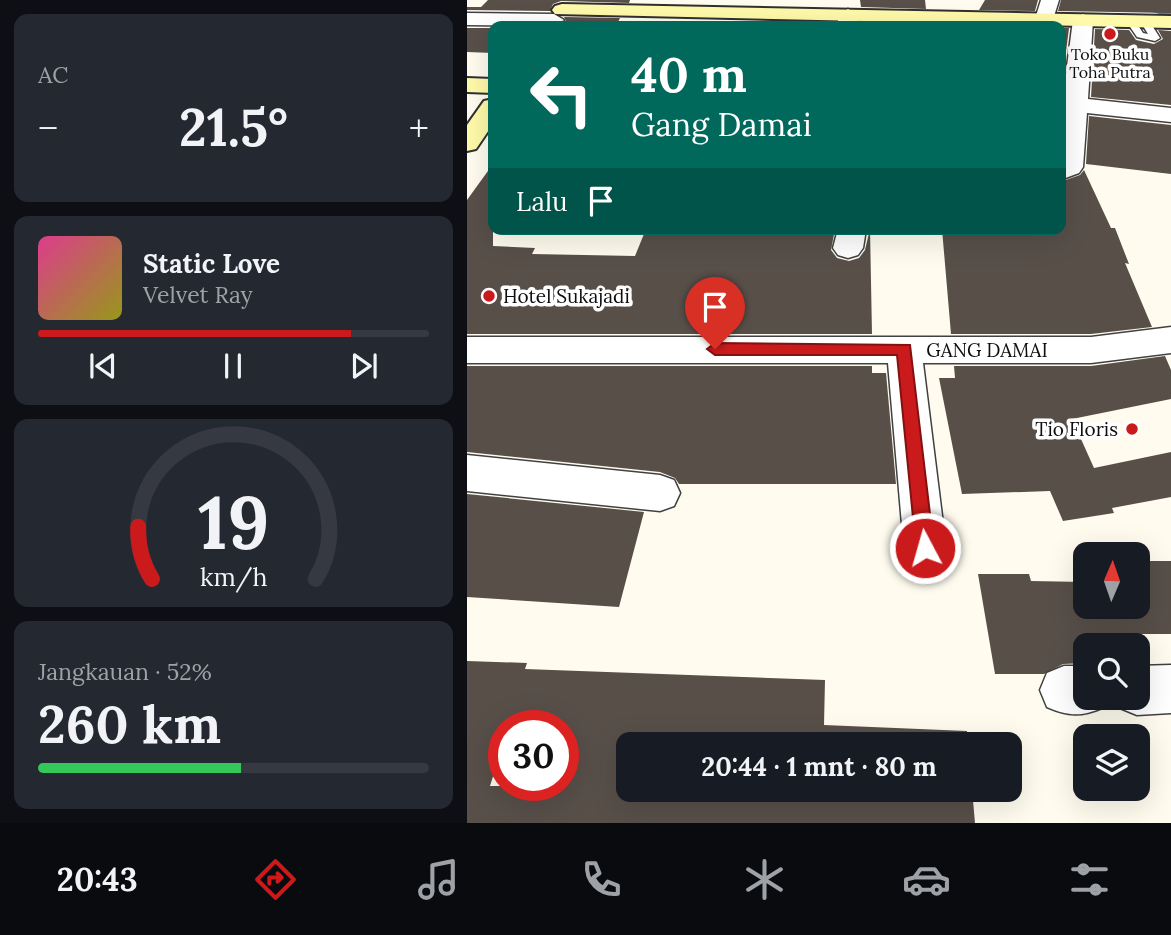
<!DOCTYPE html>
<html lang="id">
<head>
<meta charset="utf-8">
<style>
  body { margin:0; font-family:Lora,serif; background:#242831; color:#f1f3f6; height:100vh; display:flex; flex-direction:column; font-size:26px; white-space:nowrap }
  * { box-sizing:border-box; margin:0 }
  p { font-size:23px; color:#9ea1a6 }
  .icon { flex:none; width:38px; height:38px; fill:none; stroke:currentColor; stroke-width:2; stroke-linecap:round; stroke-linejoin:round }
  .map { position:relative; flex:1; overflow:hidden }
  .sheet { display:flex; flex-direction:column; gap:14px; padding:14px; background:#0d0f14; width:467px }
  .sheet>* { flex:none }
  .top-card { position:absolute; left:21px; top:21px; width:578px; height:214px; border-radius:14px; box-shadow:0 7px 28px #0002; background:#00695c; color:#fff; overflow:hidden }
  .needle { width:46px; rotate:2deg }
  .buttons { position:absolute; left:606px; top:542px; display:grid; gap:14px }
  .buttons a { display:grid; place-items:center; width:77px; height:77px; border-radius:14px; background:#171b24; box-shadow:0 7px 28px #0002; font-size:35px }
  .speed { position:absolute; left:21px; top:710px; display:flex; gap:14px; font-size:35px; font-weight:700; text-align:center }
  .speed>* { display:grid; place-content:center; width:91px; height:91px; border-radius:50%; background:#171b24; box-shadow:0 7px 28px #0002; line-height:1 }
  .speed .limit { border:10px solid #d22; background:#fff; color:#111 }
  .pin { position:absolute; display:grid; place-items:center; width:60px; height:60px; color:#fff; margin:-72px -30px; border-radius:50% 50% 50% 0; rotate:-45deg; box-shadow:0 0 7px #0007 }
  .pin .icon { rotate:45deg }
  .me { position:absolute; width:77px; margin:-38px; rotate:354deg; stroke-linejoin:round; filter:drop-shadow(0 0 5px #0008) }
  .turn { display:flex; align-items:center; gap:24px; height:147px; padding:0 28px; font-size:32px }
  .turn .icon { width:91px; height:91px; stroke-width:2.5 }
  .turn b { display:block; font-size:49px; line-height:60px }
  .then { display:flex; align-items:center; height:66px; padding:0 28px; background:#0003; gap:14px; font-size:26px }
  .big { font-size:52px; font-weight:700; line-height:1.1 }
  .sheet .tile { flex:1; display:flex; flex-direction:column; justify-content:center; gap:10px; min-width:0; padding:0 24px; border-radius:14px; background:#242831 }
  .sheet .dial { align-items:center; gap:0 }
  .dial svg { height:182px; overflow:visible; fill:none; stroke:#363941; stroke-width:7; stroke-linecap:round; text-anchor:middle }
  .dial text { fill:#f1f3f6; stroke:none }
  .song { display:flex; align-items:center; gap:21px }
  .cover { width:84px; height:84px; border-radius:10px; background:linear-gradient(135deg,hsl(330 70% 55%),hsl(60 70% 35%)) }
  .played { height:7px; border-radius:4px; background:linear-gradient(90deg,#ca1a1b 80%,#363941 80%) }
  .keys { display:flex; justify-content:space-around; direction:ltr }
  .heat { display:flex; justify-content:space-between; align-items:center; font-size:38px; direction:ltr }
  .charge { height:10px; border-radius:5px; background:linear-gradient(90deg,#34c759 52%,#363941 0) }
  .trip { position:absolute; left:149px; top:732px; width:406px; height:70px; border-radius:14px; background:#171b24; box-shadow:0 7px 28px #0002; font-weight:700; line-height:70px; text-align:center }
  .tab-bar { display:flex; height:112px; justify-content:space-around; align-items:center; background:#090b0e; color:#9ea1a6 }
  .tab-bar .icon { width:49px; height:49px }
  .tab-bar .selected { color:#ca1a1b }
  .tab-bar b { font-size:32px; color:#f1f3f6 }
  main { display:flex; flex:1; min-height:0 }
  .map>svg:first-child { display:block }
</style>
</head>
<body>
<main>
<section class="sheet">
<div class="tile"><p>AC</p>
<div class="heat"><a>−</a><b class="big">21.5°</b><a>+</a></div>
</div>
<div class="tile">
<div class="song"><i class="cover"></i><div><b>Static Love</b><p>Velvet Ray</p></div></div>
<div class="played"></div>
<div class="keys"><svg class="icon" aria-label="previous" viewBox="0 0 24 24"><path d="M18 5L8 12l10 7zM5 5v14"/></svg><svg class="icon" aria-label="pause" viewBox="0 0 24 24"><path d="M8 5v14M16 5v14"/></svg><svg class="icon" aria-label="next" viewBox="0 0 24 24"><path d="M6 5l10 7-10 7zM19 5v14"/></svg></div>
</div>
<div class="tile dial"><svg viewBox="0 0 100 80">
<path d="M14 69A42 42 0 1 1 86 69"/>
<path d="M14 69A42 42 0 0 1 8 46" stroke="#ca1a1b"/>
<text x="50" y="56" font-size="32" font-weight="700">19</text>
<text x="50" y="72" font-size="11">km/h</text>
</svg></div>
<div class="tile"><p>Jangkauan · 52%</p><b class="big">260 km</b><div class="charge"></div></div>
</section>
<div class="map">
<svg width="704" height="823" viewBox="0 0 704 823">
  <rect width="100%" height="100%" fill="#fffcef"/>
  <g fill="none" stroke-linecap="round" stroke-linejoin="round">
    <!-- stream -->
    <path fill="#2f8ed9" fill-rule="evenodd" d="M683,8L704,13V17L681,11V9Z"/>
  </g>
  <!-- building -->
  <path fill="#584f49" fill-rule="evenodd" d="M21,0H163L162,3L94,1L86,4L83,11L0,10V7H14Z
    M393,0H458L459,9L394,7Z
    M518,0H571L568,11L512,10Z
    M594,0H704V13L591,11Z
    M97,17L153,18L149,26H92L99,21Z
    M0,28H26V53L0,52Z
    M593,28H602L593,98Z
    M628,29L662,30L669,40L687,44L696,39L691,30L704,31V105L624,97Z
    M622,116L704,125V174L619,164Z
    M26,164V246L68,248L65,254L168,256L179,229H368L364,250L370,258L382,261L392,258L398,250L403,229L405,334H0V200Z
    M617,170L644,228H648L662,264L658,263L685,327L624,334H484L475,229H593V182L613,175Z
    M698,356L704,370V399L605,419L627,468L704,452V497L645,508L647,513L596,521L583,491L495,494L472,378H488L487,366H624Z
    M0,366H405V373H419L429,484H212L208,478L193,472L0,452Z
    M0,494L177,512L152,607L0,597Z
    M670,561H704V634H660L664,646H618V663L596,664L577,674H528L511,574H562L564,581L618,582V607H670Z
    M0,661L60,663L58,669L358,680L357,725L500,731L501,744H161V789H505L508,823H0ZM37,726H96V786H23L37,741Z"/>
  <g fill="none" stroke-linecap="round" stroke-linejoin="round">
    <!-- lane casing -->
    <g stroke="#414141" stroke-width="3">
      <path id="lane" d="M661,19H667L676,33L681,34L673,21L681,19L693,38L688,41L670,37L659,21Z"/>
    </g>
    <!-- street casing -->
    <g stroke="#414141" stroke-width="3">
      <path id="street" d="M574,0H592L585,23H571L568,19Z
        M381,9L391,15V26H371V15Z
        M0,13L87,14L97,20L87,26L0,25Z
        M616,14L626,20L621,99L704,108V122L620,113L616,167L612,173L593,180L595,105L606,20Z
        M371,229H399L396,248L391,255L381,258L371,255L366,248Z
        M704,327V353L624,363H456L479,548L473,563L458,569L443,563L437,548L421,363H0V337H624Z
        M0,455L193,475L207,480L213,493L207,506L193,511L0,491Z
        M704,665V713L670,715L653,708L649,698H670V666Z
        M597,666H618V698H639L635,708C614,717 601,716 580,707L573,690L580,673Z"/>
    </g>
    <!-- secondary casing -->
    <g stroke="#303030" stroke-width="4">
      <path id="secondary" d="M95,4L704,16V28L88,14L85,10L88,6Z
        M0,78L26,79V93L0,92Z
        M26,99V124L9,149L0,151V125L17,101Z"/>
    </g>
    <!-- lane -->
    <use href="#lane" fill="#fff" fill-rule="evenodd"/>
    <!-- street -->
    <use href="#street" fill="#fff" fill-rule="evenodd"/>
    <!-- secondary -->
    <use href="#secondary" fill="#fff9aa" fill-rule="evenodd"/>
  </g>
  <!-- route -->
  <path fill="#ca1a1b" stroke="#831112" stroke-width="2" d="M248,343L443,345L467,548L465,554L458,556L452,554L449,548L430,355H248L240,349Z"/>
  <!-- markers -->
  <g fill="#ca1a1b" stroke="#fff" stroke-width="2.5">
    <circle cx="643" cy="34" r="7"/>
    <circle cx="22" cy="296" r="7"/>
    <circle cx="665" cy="429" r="7"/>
  </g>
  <g text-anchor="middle" stroke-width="7" stroke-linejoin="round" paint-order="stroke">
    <!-- far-poi labels -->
    <g font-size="16" fill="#0e0e0e" stroke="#fff">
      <text x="643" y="60">Toko Buku<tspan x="643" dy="18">Toha Putra</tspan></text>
    </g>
    <!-- poi labels -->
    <g font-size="19" fill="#0e0e0e" stroke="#fff" text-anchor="start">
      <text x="36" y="303">Hotel Sukajadi</text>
      <text x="651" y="436" text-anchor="end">Tio Floris</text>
    </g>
    <!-- street labels -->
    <g font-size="19" fill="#0e0e0e" stroke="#fff">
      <text x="520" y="357">GANG DAMAI</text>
    </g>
  </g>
</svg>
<div class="buttons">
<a><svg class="needle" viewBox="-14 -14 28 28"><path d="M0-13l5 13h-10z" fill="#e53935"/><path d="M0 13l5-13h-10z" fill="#9ea1a6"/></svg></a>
<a><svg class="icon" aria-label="search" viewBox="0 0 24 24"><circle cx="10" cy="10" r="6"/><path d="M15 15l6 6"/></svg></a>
<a><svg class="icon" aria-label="layers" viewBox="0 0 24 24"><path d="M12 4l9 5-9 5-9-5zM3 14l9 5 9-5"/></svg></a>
</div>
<div class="speed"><div class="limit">30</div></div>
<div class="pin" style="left:248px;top:349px;background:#d93025"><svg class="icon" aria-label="arrive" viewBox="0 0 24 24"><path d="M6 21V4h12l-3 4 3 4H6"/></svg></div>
<svg class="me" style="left:458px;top:548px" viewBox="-20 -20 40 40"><circle r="17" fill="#ca1a1b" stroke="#fff" stroke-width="3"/><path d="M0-11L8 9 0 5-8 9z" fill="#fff"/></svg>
<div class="trip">20:44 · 1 mnt · 80 m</div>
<div class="top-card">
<div class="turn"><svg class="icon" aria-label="left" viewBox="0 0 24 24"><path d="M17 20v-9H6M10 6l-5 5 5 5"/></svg><div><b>40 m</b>Gang Damai</div></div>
<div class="then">Lalu<svg class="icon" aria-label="arrive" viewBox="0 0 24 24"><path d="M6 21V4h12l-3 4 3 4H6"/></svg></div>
</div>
</div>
</main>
<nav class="tab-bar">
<b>20:43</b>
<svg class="icon selected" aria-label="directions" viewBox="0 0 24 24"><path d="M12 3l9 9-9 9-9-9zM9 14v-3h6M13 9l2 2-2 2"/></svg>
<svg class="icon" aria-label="music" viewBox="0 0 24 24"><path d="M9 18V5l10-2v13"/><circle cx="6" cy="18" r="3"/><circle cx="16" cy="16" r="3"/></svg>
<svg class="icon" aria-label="phone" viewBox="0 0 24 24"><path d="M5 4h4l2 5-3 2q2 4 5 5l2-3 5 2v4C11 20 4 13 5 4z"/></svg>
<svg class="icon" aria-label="climate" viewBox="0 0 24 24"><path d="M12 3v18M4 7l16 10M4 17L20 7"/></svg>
<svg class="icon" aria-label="car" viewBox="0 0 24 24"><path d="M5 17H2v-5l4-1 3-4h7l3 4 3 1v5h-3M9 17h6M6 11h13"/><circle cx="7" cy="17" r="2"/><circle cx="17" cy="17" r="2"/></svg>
<svg class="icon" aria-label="filters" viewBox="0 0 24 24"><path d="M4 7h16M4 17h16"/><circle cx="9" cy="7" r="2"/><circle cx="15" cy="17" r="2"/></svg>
</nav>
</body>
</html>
